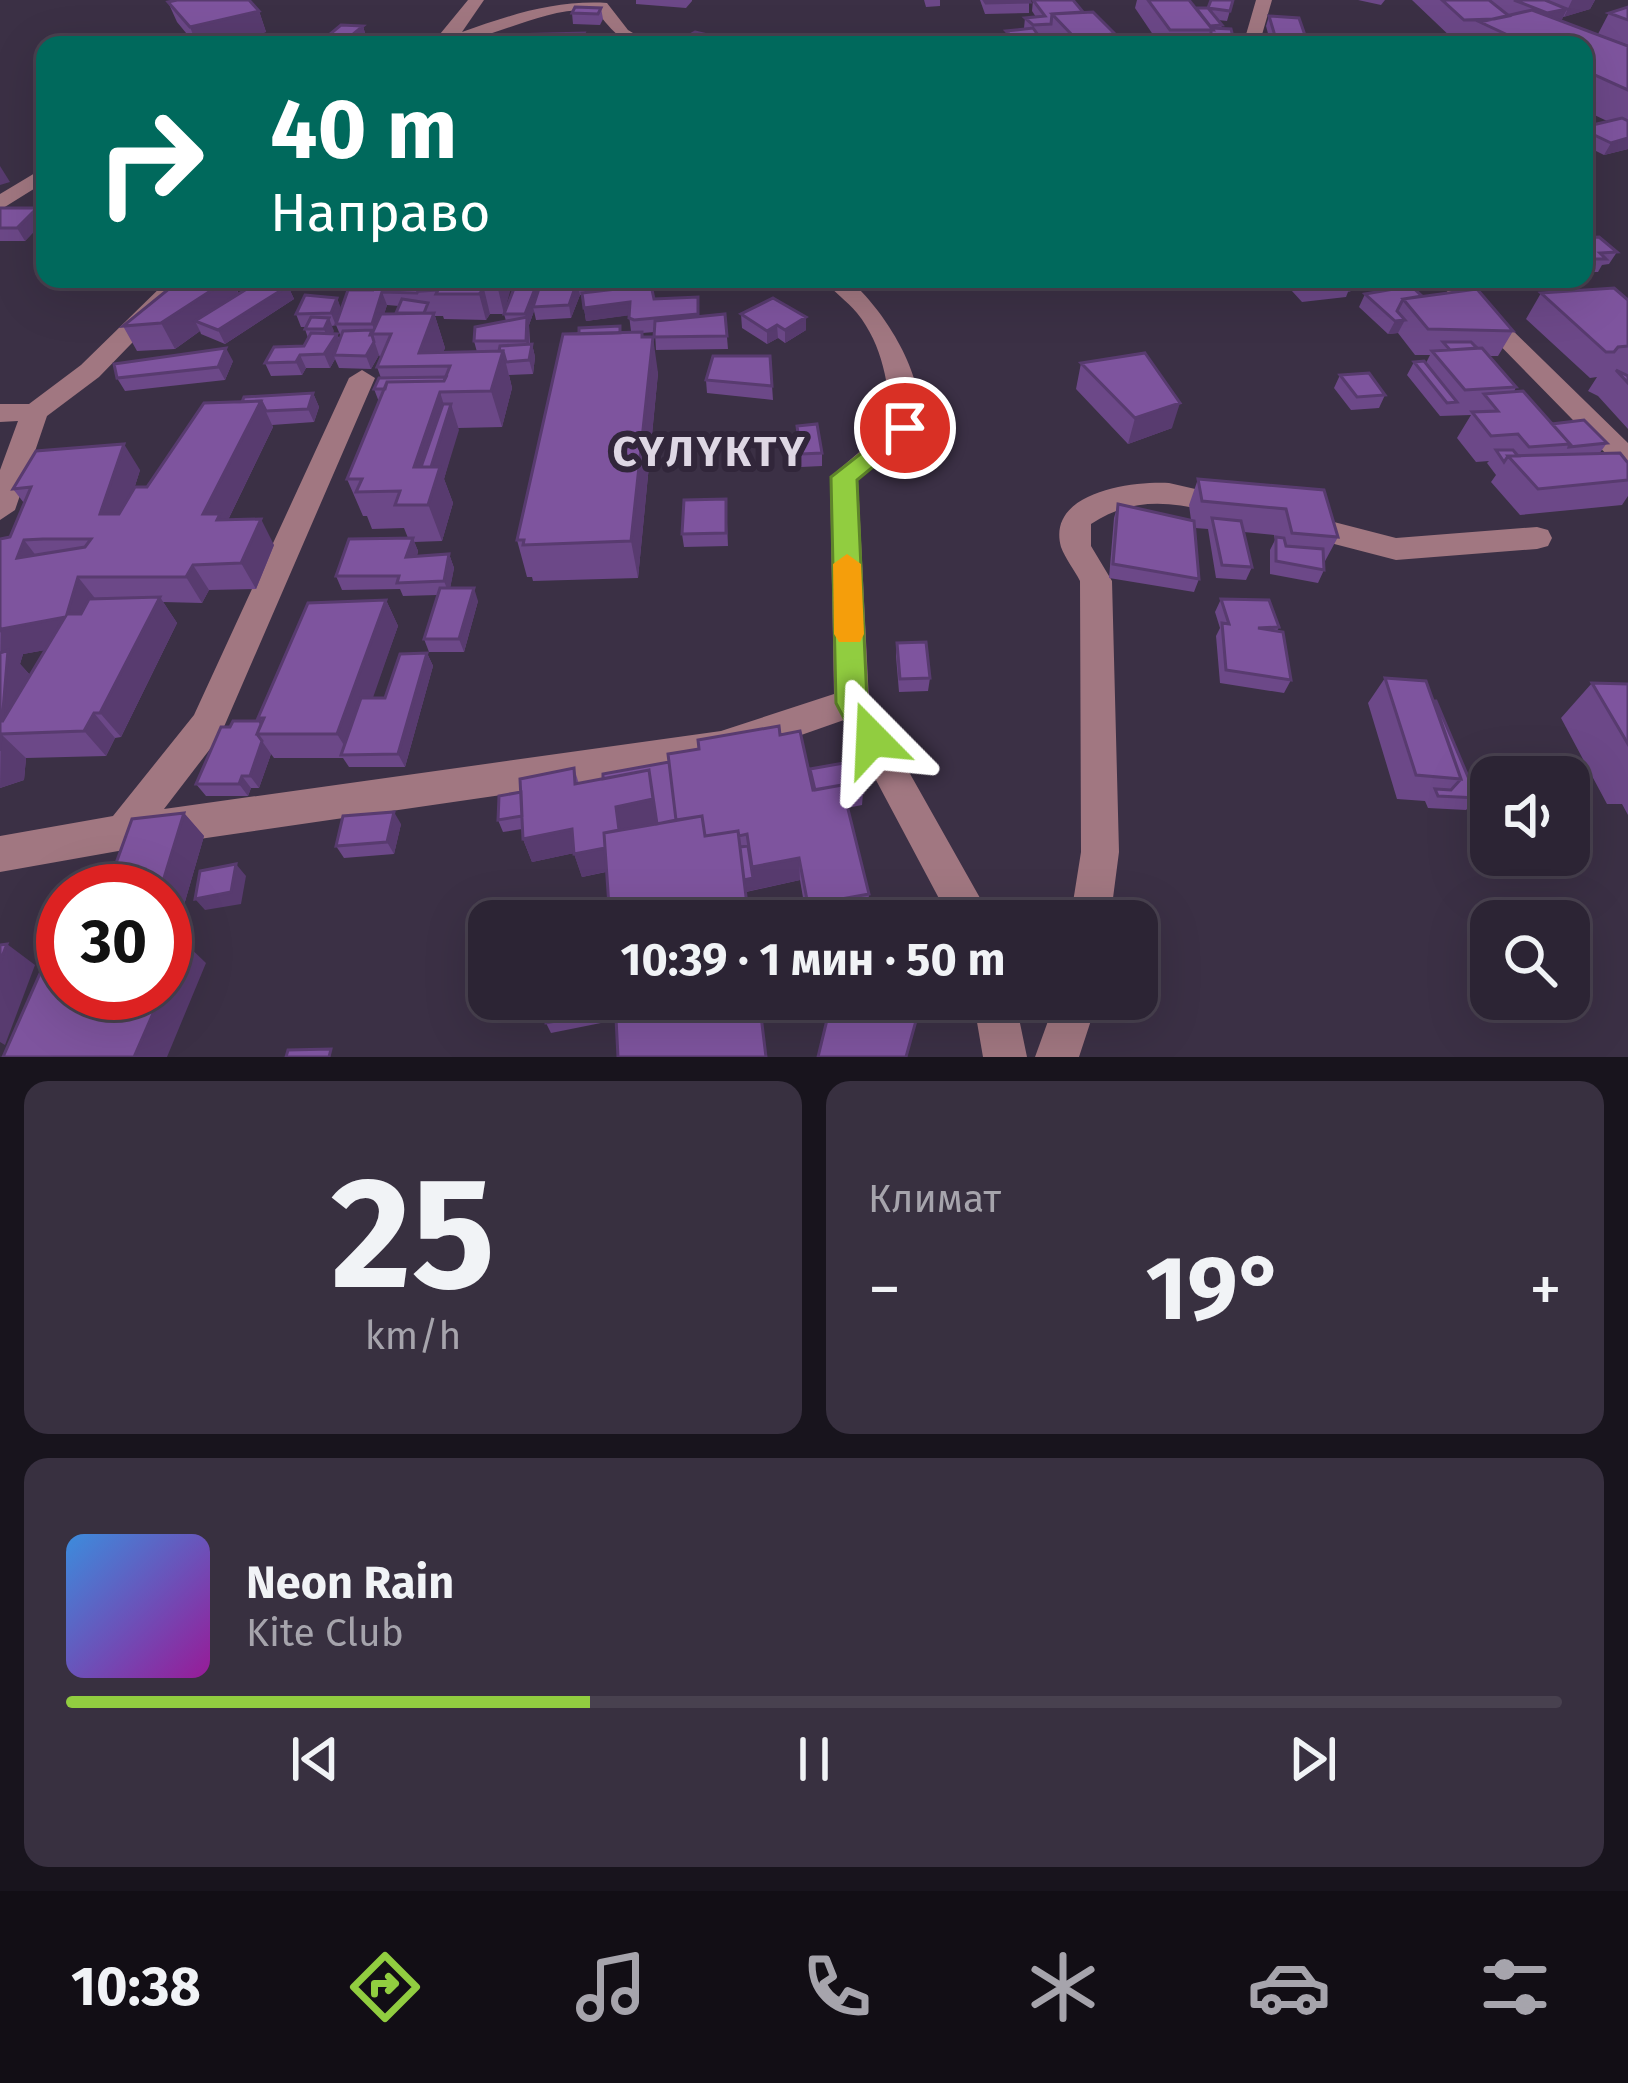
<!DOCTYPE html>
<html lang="ru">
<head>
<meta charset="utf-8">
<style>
  body { margin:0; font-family:"Fira Sans",sans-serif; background:#383040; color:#f1f3f6; height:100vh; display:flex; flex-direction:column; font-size:45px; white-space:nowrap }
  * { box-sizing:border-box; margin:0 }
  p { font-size:39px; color:#a6a4ac }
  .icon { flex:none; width:66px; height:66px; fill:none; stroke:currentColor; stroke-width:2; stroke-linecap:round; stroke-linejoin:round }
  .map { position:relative; height:1057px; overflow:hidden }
  .side { display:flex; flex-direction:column; gap:24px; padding:24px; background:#18141d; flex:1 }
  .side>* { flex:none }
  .banner { position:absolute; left:36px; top:36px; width:1557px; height:252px; border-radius:24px; box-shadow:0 12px 48px #0002,0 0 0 3px #48414f; background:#00695c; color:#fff; overflow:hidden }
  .controls { position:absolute; left:1470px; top:756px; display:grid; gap:24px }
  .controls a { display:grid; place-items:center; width:120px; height:120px; border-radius:24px; background:#2c2434; box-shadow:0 12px 48px #0002,0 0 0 3px #48414f; font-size:60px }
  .speed { position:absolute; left:36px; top:864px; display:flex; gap:24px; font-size:60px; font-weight:700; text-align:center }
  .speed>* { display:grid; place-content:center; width:156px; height:156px; border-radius:50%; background:#2c2434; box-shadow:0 12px 48px #0002,0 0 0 3px #48414f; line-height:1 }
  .speed .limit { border:18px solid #d22; background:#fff; color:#111 }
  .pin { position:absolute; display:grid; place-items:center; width:102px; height:102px; color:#fff; margin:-51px; border:6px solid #fff; border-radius:50%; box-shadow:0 3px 12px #0007 }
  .me { position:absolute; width:132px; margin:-66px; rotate:339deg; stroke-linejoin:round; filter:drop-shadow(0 0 9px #0008) }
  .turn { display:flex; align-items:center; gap:42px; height:252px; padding:0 36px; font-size:54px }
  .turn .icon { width:156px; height:156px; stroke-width:2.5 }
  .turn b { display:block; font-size:84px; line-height:102px }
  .big { font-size:90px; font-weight:700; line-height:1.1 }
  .side .card { flex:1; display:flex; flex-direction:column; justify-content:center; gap:18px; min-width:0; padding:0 42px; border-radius:24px; background:#383040 }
  .side .dial { align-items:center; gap:0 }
  .dial b { font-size:156px; line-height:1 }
  .song { display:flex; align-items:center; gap:36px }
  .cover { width:144px; height:144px; border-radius:18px; background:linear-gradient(135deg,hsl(210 70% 55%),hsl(300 70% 35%)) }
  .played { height:12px; border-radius:6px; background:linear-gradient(90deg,#91cd40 35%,#48414f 35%) }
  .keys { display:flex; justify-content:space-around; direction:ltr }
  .heat { display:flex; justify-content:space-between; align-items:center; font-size:66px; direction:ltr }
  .side .tiles { flex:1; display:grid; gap:24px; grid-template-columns:1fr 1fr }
  .card:last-child { grid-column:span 2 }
  .trip { position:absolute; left:468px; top:900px; width:690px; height:120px; border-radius:24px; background:#2c2434; box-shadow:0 12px 48px #0002,0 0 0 3px #48414f; font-weight:700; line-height:120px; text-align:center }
  .menu { display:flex; height:192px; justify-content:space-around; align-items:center; background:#120e15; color:#a6a4ac }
  .menu .icon { width:84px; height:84px }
  .menu .selected { color:#91cd40 }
  .menu b { font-size:54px; color:#f1f3f6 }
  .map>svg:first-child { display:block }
</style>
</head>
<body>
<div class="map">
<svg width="1628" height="1057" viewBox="0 0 1628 1057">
  <rect width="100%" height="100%" fill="#3b3045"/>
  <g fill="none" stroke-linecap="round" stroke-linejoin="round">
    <!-- minor -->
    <path fill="#a17781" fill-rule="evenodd" d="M468,0H484L462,32C510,15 555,0 607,3L628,30L653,45C623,45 614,34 596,10C537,6 489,45 431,45Z
      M1256,0H1272L1259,45H1243Z
      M45,167V182L0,210V194Z
      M169,279H194L99,377L47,416L15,510L0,520V470L18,421L0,422V404H29L81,365Z
      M822,279H848C884,308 935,388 915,434L858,480L869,701L993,921H951L844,720L721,763L124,850L0,872V836L113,816L194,715L349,378L362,370L375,378L220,736L164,809L721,731L834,694L830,477L891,425C889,386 883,345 857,313C847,301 833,291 822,279Z
      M1435,279H1460L1628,443V468L1618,466Z
      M1169,483L1239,499L1244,506L1229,516C1179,503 1136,494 1091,524V546L1112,581L1119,852L1110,921H1070L1081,852L1080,581C1075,571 1065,558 1061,547C1046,492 1132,481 1169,483Z
      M1299,513L1396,538L1537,527L1548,530L1552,538L1548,546L1537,549L1396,560L1288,532L1284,524L1288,516Z
      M973,999H1015L1027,1057H983Z
      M1056,999H1098L1079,1057H1035Z"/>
  </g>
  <!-- wall -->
  <path fill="#6c4888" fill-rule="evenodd" d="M636,0H692V1L686,8L636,4Z
    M924,0H940V6L926,7Z
    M980,0H1029V13L985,14Z
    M1033,0L1083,12L1115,34L1113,45H1058L1049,35L1038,36L1037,45H1007L1005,42L1006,31L1024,28L1025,18L1036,17L1032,11Z
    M1137,0H1189L1196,8H1209L1233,0L1227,21L1218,20L1222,25L1221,28L1233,37L1231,45H1160L1135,8Z
    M1358,0H1385L1381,5Z
    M1412,0H1595L1590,9L1563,17L1561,21L1628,46V149L1604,155L1584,145V127L1607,121L1584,110V45H1437L1454,40Z
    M168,2L259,11L266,32L212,45H196L177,22Z
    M1628,7V45L1598,34L1609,13Z
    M601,8L603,19L600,25L573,24L572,13Z
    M1269,16L1306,38L1304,45H1308H1261L1262,40L1270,41L1266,26Z
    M363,26L366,37L357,45H301L332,38L330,34Z
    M0,208L44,221L25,241H0Z
    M1584,219L1593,226L1586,238L1617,252L1609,264L1602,265L1598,272H1584Z
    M232,279L239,294L288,286L294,299L225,344L201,334L200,331L175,349L137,351L123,326Z
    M327,279H512L504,314H490L486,320L444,319L443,316H435L445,348L443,352H477L474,341L506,321L504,314L539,288L542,279H589L590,285L586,292L654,299L698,297L699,316L725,314L728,349L656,350L655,332L642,333L658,373L638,578L533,581L532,577H527L517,540L621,333H635L631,331L629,315L586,321L582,295H580L571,318L536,320L534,311L529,325L530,344H532L535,357L533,374L509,375L512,388L502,427L458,428L444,479L453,503L442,541L414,542L418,551L417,556L449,554L454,568L450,588L478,601L464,652H429L424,639L437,595L403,596L400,589L342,590L336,576L408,538L404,528L372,529L367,516H363L347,479L379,402L374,389L381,378L377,367L381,359L379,355L371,369L339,368L335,359L330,368H306L302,375L271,376L265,363L304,346L308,338L305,329L306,327H301L296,314L337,298L341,310L373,289ZM387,305L399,306L396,313L384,314ZM336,325L341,337L340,340L337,334H332V326Z
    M1023,279H1044L1039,289L1022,286Z
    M1281,279H1433L1430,285L1411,287L1422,296L1513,331L1498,356H1489L1516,387L1514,392L1552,424L1607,443L1599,454L1628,463V496L1622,505L1520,515L1491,482L1496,475L1487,463L1489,461L1476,462L1457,438L1471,415L1440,416L1407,375L1414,362L1426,363L1430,355H1415L1398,333L1388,334L1359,307L1365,294L1407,287L1366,291L1358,282L1354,290L1348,292L1346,297L1302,302Z
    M1541,293L1628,300V429L1598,396L1588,391L1597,377L1590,378L1526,319Z
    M741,314L806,330L785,343L778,338L767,344L742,328Z
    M770,356L773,400L707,393L706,380Z
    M233,361L225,380L125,391L117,378Z
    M1081,363L1172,428L1128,444L1076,389Z
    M1340,375L1385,395L1379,408L1351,410L1334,388Z
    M313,393L319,407L314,422L272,425L273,427L228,520L274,545L256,589L209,590L202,603L163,602L177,623L121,737L115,738L106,756L26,758L24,780L0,788V539L10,537L24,503L13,489L140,470L134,489L147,487L243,402ZM45,650L30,675L20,664L23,654Z
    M797,426L822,453V466L801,467Z
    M1198,479L1324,490L1338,537L1324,563V570L1318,583L1270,574V550L1275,540L1274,535L1244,532L1252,567L1246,580L1216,578L1208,529L1195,528L1199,579L1194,592L1109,578L1114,518L1118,504L1191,520L1189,505Z
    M726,499L728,546L684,547L682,534Z
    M1221,599L1279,627L1277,631L1291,680L1284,693L1220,683L1216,636L1220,628L1215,612Z
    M386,600L398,626L372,698H385L427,653L433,666L405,767H349L343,758H274L271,754L259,788H251L248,796H206L196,784L230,727L260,721L258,718Z
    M897,643L930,678L928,691L899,692L896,656Z
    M1385,678L1433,701L1477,798L1466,810L1428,808L1425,801L1397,799L1368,703Z
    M1592,683L1628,684V815L1622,804H1607L1561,718Z
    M780,735L810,777L863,793L862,805L847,808L869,894L867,916L840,921H807L800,880L746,892L606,872L582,877L574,853L532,862L523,839L522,829L503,832L498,820L521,792L574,768L579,784Z
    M184,813L204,836L175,936L165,937V891Z
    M401,824L394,854L344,858L336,846Z
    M1497,855H1536L1534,857L1499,859Z
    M545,999H759L616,1020L551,1033L546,1023Z"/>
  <!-- shaded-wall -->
  <path fill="#583b6f" d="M1572,0H1595L1590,9L1564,17Z
    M1567,9L1557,30L1537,34L1547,13Z
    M259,11L266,32L212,45H197L190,27Z
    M363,26L366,37L354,45L351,36Z
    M1038,35L1037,45H1011L1012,37Z
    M1628,138V149L1604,155L1611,143Z
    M0,166L10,182L0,185Z
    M37,208L44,221L25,241L17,228Z
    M229,279H232L242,302L195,321L200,331L175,349L161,323Z
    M500,279H512L513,281L504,314L498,289Z
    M584,279H589L590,285L585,295Z
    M1359,279L1354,290L1348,292L1352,284L1348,280Z
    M538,281L540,294L533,307L534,311L529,325V354L526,341L527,322L525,314Z
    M577,282L580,295L571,318L569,305Z
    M288,286L294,299L225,344L218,330Z
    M484,289L490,314L486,320L479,294Z
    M382,292L387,305L378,334H376L372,324Z
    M337,298L342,311L336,326L331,313Z
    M630,302L632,315L586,321L584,308Z
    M434,313L445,348L438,366L419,353Z
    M806,317V330L785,343V330Z
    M329,318L334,331L329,342L324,329Z
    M1405,320L1398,333L1388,334L1395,321Z
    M777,325L778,338L767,344V331Z
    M337,334L342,347L334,355L335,359L330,368L324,354Z
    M372,334L379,355L371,369L366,356Z
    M653,337L658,373L638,578L631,541Z
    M532,344L535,357L533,374L529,360Z
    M226,348L233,361L225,380L218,367Z
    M503,351L512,388L502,427L491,391Z
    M300,355L306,368L302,375L296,362Z
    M440,392L447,415L451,404L459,430L444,479L453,503L442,541L414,467Z
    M313,393L319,407L314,422L308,409Z
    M261,401L273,427L226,524L203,514Z
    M1180,403L1172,428L1128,444L1135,418Z
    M124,444L140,470L118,540L100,514Z
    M261,519L274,545L256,589L241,563Z
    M413,538L418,551L412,570L406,557Z
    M24,540L44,566L17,558Z
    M449,554L454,568L449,594L444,581Z
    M193,565L209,590L202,603L186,577Z
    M78,577L98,602L87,640L67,614Z
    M474,588L478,601L464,652L459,639Z
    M160,597L177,623L121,737L100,713Z
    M386,600L398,626L353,755H350L337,734Z
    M65,617L85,643L23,654L20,664L31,676L2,722L0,676L1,629Z
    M427,653L433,666L405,767L398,754Z
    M94,713L115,738L106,756L84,731Z
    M1,734L26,758L24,780L0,788Z
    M262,741L271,754L259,788L250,776Z
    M649,770L658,823L620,840L616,807Z
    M242,776L251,788L248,796L239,784Z
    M394,812L401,824L394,854L387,842Z
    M184,813L204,836L175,936L165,926V891H160Z
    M572,829L579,852L532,862L523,839Z
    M607,847L614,870L582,877L574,854Z
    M799,858L800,880L745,892L744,880L752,867Z
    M236,864L246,876L241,904L205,910L195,899Z
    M184,942L206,963L167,1057H134L162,993H165V986Z
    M7,944L35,965L5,1045L0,1042V962Z"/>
  <!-- building -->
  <path fill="#7e549e" stroke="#583b6f" stroke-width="3" fill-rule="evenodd" d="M177,0H249L259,11L190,27L168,2Z
    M984,0H1029L1030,2L986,3Z
    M1033,0H1073L1083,12L1052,14L1051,24L1033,25L1025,18L1045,16Z
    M1148,0H1189L1213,30H1170Z
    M1211,0H1233L1230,11L1208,8Z
    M1442,0H1489L1509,16L1494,19L1464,20Z
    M1514,0H1545L1567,9L1547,13Z
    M575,7L601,8L598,14L572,13Z
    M1628,7V20L1609,13Z
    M1196,8H1208L1222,25L1210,26Z
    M1532,10L1628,46V90L1584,70V45H1529L1480,22Z
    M1093,12L1115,34L1074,37L1052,14Z
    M1269,16L1299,18L1306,38L1275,36Z
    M341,25L363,26L351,36L330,34Z
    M1033,28L1038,35L1012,37L1006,31Z
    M1211,28L1231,29L1233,37L1211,35Z
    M695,32L746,44L707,45L683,39Z
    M584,33L578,45H499L504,35Z
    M313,37L340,39L333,45H301Z
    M1262,40L1308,45H1263Z
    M1456,40L1466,43L1479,40L1491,45H1437Z
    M1622,118L1628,121V138L1611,143L1584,130V127Z
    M0,208H37L17,228H0Z
    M1599,237L1617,252L1600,253L1606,259H1584V238Z
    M181,279H229L161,323L123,326Z
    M263,279H269L288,286L218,330L195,321Z
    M379,279H424L417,293L382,292L372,324H336L348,290H373Z
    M425,279H500L498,289H484L479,294H436L438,290L421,291Z
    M542,279H584L583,282H577L569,305L533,307Z
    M1298,279H1353L1348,280L1352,284L1308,289Z
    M517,281H538L525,314H504Z
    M651,285L654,299L698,297V314L634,320L629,318L630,302L584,308L582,293Z
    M1411,286L1422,296L1403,299L1397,311L1405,320L1395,321L1365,294Z
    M1614,288L1628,300V346L1618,347L1614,352H1606L1541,293Z
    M1477,289L1513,331L1428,329L1403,299Z
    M305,295L337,298L331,313L296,314Z
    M773,298L806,317L785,330L777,325L767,331L741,314Z
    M402,299L428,303L424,313H396Z
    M434,313L419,353L503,351L491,391L440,392L414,467H440L428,505H395L400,491L356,492L362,479H347L387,382L444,381L450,366L377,367L391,334H372L381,314Z
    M725,314L727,336L654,337L655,321Z
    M311,317L329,318L324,329H305Z
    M527,317L526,341H474L475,327Z
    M620,326V333L579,334V328Z
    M372,330L370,335H372L374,342L366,356L334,355L343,331Z
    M642,332V337H653L631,541L523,545L524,540H517L563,334Z
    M311,333L337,334L324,354L300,355L296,362L265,363L274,347L304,346Z
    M1443,342H1471L1477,348L1450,350Z
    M532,344L529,360L506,362L503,351H499L500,346Z
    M226,348L218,367L117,378L114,364Z
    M1482,348L1516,387L1465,390L1432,351Z
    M1145,353L1180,403L1135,418L1081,363Z
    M713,356H770L772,386L706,380Z
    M1424,361L1457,402L1447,403L1414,362Z
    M1616,370L1628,376V383Z
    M1369,373L1385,395L1357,397L1340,375Z
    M446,377L444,381L387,382L385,389H374L379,378Z
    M1523,391L1570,444L1529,447L1518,434L1491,436L1472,412L1498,411L1484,394Z
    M313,393L308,409L266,411L261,401L242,402L244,397Z
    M261,401L203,514H220L217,520L261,519L241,563L193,565L186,577H78L67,614H81L89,599L160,597L100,713H94L84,731L1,734L0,751V653L8,650L2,722L65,617L1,629L0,632V539L10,537L31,487L13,489L36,451L124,444L100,514H119L135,487H147L204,403ZM43,539H91L85,547L17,558L24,540Z
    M443,404H451L431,467H421Z
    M1584,420L1607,443L1569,447L1570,444L1552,424Z
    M817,424L822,453L801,454L797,426Z
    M1496,450H1513L1518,456H1508L1504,462Z
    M1620,453L1628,463V480L1538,489L1508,456Z
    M1198,479L1324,490L1338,537L1292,533L1286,509L1202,501Z
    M726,499V533L682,534L684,500Z
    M1118,504L1194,521L1199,579L1113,564Z
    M1212,518L1241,521L1252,567L1222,565Z
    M1276,537L1284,538L1286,546L1323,549L1324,570L1276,561Z
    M413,538L406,557L449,554L444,581L397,583L399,576H336L349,539Z
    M440,588H474L459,639H424Z
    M1221,599L1269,600L1279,627L1258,628L1283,632L1291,680L1226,670L1222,623L1229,624Z
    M386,600L337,734H257L264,718H258L308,603Z
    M926,642L930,678L900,679L897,643Z
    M427,653L398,754L341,755L361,698H385L400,654Z
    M1385,678L1426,681L1461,779L1416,775Z
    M1592,683L1628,684V744Z
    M1434,701H1436L1477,798L1438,796L1435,789L1451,790L1461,779Z
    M233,721H260L261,724L257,734L262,741L250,776H242L239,784H196L221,727H230Z
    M779,726L780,735L800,731L813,790L842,785L869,894L808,905L799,858L752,867L747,834L739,836L738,831L705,836L702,816L676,820L668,754L699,749L698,740Z
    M855,761L863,793L844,796L842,785L815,790L810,769Z
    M669,762L676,820L657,824L649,770L603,779V774Z
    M574,768L575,784L649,770L653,799L616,807L619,830L604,833L605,848L574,854L572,829L523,839L520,779Z
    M521,792L522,816L498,820L499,796Z
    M394,812L387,842L336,846L343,816Z
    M184,813L160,891H106L132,819Z
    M702,816L705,836L738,831L749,921H610L604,833Z
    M748,846L753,878L744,880L740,847Z
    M236,864L231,892L195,899L200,871Z
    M165,942H184L165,986Z
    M7,944L0,962V945Z
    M50,951H63V993H162L134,1057H3Z
    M545,999H612L613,1010L546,1023Z
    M615,999H759L766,1057H618Z
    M832,999H922L906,1057H818Z
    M331,1049L329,1057H286L288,1050Z"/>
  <!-- route -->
  <path fill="#91cd40" stroke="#5e852a" stroke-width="3" d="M905,419L914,422L918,428L914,433L857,480L867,701L888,739L883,749L872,753L860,749L836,703L831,477Z"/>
  <!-- slow -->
  <path fill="#f59e0b" d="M847,554L861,564L864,634L860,642H839L834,634L833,564Z"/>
  <g text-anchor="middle" stroke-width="12" stroke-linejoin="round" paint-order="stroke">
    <!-- district labels -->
    <g font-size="42" font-weight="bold" letter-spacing="3" fill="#ded7e4" stroke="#31263a">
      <text x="710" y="466">СҮЛҮКТҮ</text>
    </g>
  </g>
</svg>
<div class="controls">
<a><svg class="icon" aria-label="sound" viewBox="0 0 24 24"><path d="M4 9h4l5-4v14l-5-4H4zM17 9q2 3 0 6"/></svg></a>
<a><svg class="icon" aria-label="search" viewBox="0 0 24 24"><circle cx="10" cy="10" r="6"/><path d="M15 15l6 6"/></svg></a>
</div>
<div class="speed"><div class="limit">30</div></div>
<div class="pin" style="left:905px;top:428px;background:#d93025"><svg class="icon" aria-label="arrive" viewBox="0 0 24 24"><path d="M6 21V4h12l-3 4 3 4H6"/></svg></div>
<svg class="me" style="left:872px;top:739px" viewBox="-20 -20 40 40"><path d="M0-17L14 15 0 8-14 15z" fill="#91cd40" stroke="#fff" stroke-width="4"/></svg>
<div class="trip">10:39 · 1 мин · 50 m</div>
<div class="banner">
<div class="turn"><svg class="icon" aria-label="right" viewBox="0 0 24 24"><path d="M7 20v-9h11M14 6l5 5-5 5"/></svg><div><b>40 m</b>Направо</div></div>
</div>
</div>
<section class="side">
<div class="tiles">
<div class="card dial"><b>25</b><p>km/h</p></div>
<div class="card"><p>Климат</p>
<div class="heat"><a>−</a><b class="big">19°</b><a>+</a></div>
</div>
<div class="card">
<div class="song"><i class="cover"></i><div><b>Neon Rain</b><p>Kite Club</p></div></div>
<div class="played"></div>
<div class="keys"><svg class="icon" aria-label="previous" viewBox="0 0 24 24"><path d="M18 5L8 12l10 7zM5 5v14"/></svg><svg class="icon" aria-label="pause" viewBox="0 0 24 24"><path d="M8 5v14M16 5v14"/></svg><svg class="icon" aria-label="next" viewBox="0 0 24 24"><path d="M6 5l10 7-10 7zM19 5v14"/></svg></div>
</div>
</div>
</section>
<nav class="menu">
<b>10:38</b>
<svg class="icon selected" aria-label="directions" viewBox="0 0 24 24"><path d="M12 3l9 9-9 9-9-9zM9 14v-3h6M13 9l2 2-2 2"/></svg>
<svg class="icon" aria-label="music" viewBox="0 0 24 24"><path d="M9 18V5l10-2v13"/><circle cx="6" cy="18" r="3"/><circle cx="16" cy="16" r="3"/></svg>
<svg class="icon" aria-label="phone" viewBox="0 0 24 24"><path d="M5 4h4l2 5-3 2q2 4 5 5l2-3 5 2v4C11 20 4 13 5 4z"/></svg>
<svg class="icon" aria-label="climate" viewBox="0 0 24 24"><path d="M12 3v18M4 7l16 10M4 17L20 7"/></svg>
<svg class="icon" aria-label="car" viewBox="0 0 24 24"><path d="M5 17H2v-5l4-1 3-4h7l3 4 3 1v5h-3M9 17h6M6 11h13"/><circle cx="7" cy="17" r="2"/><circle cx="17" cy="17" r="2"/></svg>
<svg class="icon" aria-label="filters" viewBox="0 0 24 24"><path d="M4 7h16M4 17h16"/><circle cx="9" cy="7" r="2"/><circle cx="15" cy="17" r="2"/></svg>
</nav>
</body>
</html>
